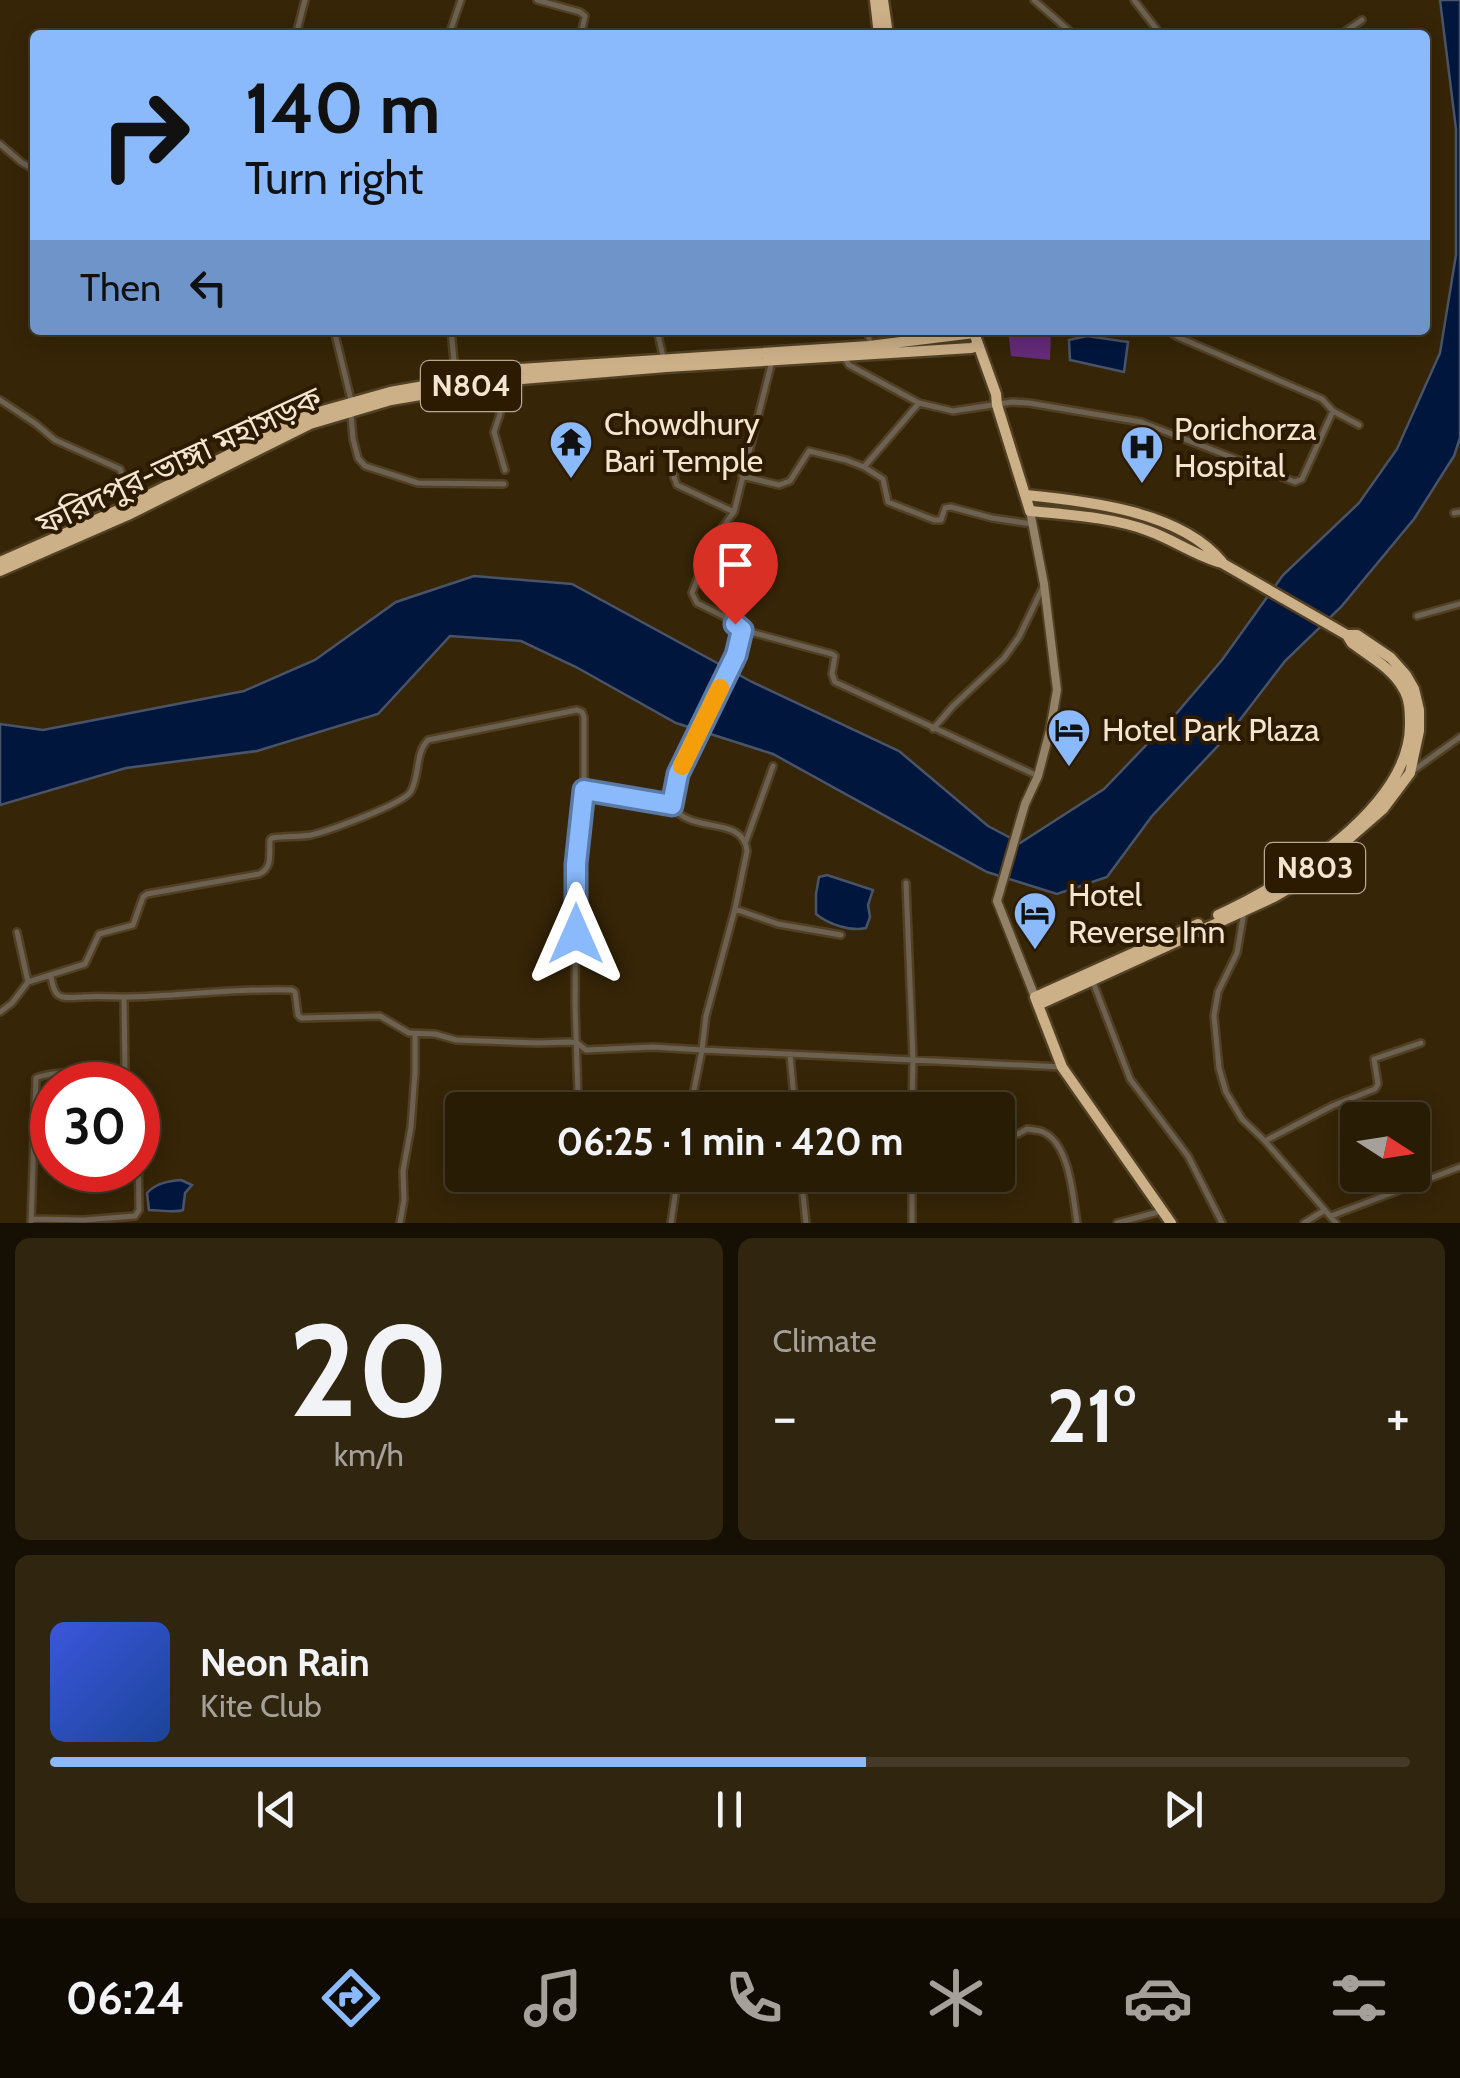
<!DOCTYPE html>
<html lang="en">
<head>
<meta charset="utf-8">
<style>
  body { margin:0; font-family:Cabin,"Noto Sans Bengali",sans-serif; background:#30250f; color:#f1f3f6; height:100vh; display:flex; flex-direction:column; font-size:38px; white-space:nowrap }
  * { box-sizing:border-box; margin:0 }
  p { font-size:32px; color:#a5a19a }
  .icon { flex:none; width:55px; height:55px; fill:none; stroke:currentColor; stroke-width:2; stroke-linecap:round; stroke-linejoin:round }
  .map { position:relative; height:1223px; overflow:hidden }
  .details { display:flex; flex-direction:column; gap:15px; padding:15px; background:#160f03; flex:1 }
  .details>* { flex:none }
  .top-card { position:absolute; left:30px; top:30px; width:1400px; height:305px; border-radius:10px; box-shadow:0 5px 25px #0003,0 0 0 2px #443a27; background:#8abafc; color:#111; overflow:hidden }
  .needle { width:65px; rotate:102deg }
  .tools { position:absolute; left:1340px; top:1102px; display:grid; gap:20px }
  .tools a { display:grid; place-items:center; width:90px; height:90px; border-radius:10px; background:#281c05; box-shadow:0 5px 25px #0003,0 0 0 2px #443a27; font-size:50px }
  .speed { position:absolute; left:30px; top:1062px; display:flex; gap:20px; font-size:50px; font-weight:700; text-align:center }
  .speed>* { display:grid; place-content:center; width:130px; height:130px; border-radius:50%; background:#281c05; box-shadow:0 5px 25px #0003,0 0 0 2px #443a27; line-height:1 }
  .speed .limit { border:15px solid #d22; background:#fff; color:#111 }
  .pin { position:absolute; display:grid; place-items:center; width:85px; height:85px; color:#fff; margin:-102px -42px; border-radius:50% 50% 50% 0; rotate:-45deg; box-shadow:0 0 10px #0007 }
  .pin .icon { rotate:45deg }
  .me { position:absolute; width:110px; margin:-55px; rotate:0deg; stroke-linejoin:round; filter:drop-shadow(0 0 8px #0008) }
  .turn { display:flex; align-items:center; gap:35px; height:210px; padding:0 50px; font-size:45px }
  .turn .icon { width:130px; height:130px; stroke-width:2.5 }
  .turn b { display:block; font-size:70px; line-height:85px }
  .then { display:flex; align-items:center; height:95px; padding:0 50px; background:#0003; gap:20px; font-size:38px }
  .big { font-size:75px; font-weight:700; line-height:1.1 }
  .details .card { flex:1; display:flex; flex-direction:column; justify-content:center; gap:15px; min-width:0; padding:0 35px; border-radius:15px; background:#30250f }
  .details .dial { align-items:center; gap:0 }
  .dial b { font-size:130px; line-height:1 }
  .song { display:flex; align-items:center; gap:30px }
  .cover { width:120px; height:120px; border-radius:15px; background:linear-gradient(135deg,hsl(230 70% 55%),hsl(220 70% 35%)) }
  .played { height:10px; border-radius:5px; background:linear-gradient(90deg,#8abafc 60%,#443a27 60%) }
  .keys { display:flex; justify-content:space-around; direction:ltr }
  .heat { display:flex; justify-content:space-between; align-items:center; font-size:55px; direction:ltr }
  .details .tiles { flex:1; display:grid; gap:15px; grid-template-columns:1fr 1fr }
  .card:last-child { grid-column:span 2 }
  .trip { position:absolute; left:445px; top:1092px; width:570px; height:100px; border-radius:10px; background:#281c05; box-shadow:0 5px 25px #0003,0 0 0 2px #443a27; font-weight:700; line-height:100px; text-align:center }
  .tabs { display:flex; height:160px; justify-content:space-around; align-items:center; background:#100b02; color:#a5a19a }
  .tabs .icon { width:70px; height:70px }
  .tabs .selected { color:#8abafc }
  .tabs b { font-size:45px; color:#f1f3f6 }
  .map>svg:first-child { display:block }
</style>
</head>
<body>
<div class="map">
<svg width="1460" height="1223" viewBox="0 0 1460 1223">
  <rect width="100%" height="100%" fill="#362507"/>
  <!-- green -->
  <path fill="#652b79" d="M1008,330L1051,331L1050,360L1011,356Z"/>
  <!-- water -->
  <path fill="#00163d" stroke="#495469" stroke-width="2.5" d="M1440,0H1460V438L1454,456L1414,519L1341,607L1285,661L1229,734L1152,816L1107,877L1057,894L987,872L773,754L676,723L576,667L521,641L450,636L378,714L257,751L126,768L0,805V724L43,730L244,691L315,660L396,602L474,576L572,584L752,682L899,751L988,826L1020,843L1104,789L1176,714L1222,660L1283,575L1359,503L1397,449L1440,353L1456,255V129Z
    M1087,336L1128,342L1124,372L1070,360L1069,340Z
    M827,875L873,890L868,905L870,917L866,928C851,932 828,924 816,914V894L819,877Z
    M181,1180L192,1185L185,1193L183,1210C176,1213 159,1210 149,1210L147,1193C156,1183 169,1181 181,1180Z"/>
  <g fill="none" stroke-linecap="round" stroke-linejoin="round">
    <!-- street casing -->
    <g stroke="#514023" stroke-width="10">
      <path id="street" d="M537,0L580,12L585,16L581,35
        M1034,0L1074,35
        M1134,0L1161,35
        M296,35L305,0
        M449,35L461,0
        M1340,35L1362,20
        M0,144L21,162L35,170
        M334,330L351,400
        M451,330L456,381
        M657,330L664,361
        M869,330V343
        M845,359L849,365L919,403
        M496,385L500,414L494,432L505,470
        M0,400L36,424L55,440L120,469L133,503
        M1333,411L1359,425
        M351,415L353,439L358,458L365,466L418,483L504,484
        M677,457L674,477L677,485L734,512
        M864,467L883,479L888,502L934,520H941L945,508L951,507L992,518L1032,524
        M742,476L779,485L790,481L809,451L846,460L864,467L919,403L953,411L1012,402L1029,403L1141,422L1295,482L1302,479L1333,411L1322,399L1178,337L1167,330
        M1454,513L1460,512
        M1417,616L1460,604
        M743,630L832,654L835,656L832,674L835,682L1038,776
        M933,729L953,706L1004,658L1019,637L1043,587
        M1414,770L1460,737
        M671,805L678,774L736,655L742,630L727,618L697,603L692,593L711,543L734,512L772,361
        M746,841L773,766
        M906,883L913,1059L912,1110
        M735,909L778,924L841,935
        M1244,912L1237,953L1218,992L1214,1016L1219,1068L1226,1092L1242,1119L1265,1141L1336,1223
        M17,932L28,982
        M51,975C54,1001 61,998 83,997C97,996 111,997 124,997
        M1093,982L1130,1079L1188,1156L1222,1223
        M0,1012L12,1003L28,982L85,964L99,934L133,925L143,897L147,894L259,874C273,868 269,854 270,840L272,838C285,836 299,837 311,835C328,831 404,804 411,791C420,775 415,753 428,740L577,710L582,712L584,717V790L576,863L575,1004L578,1096
        M790,1054L795,1110
        M125,1070L126,1085
        M508,1096H578L620,1100
        M690,1110L702,1050L1062,1067
        M1018,1134L1027,1129C1032,1130 1038,1130 1043,1132C1070,1144 1073,1197 1077,1223
        M1265,1141L1332,1106L1375,1089L1378,1084L1374,1059L1421,1043
        M801,1175L806,1223
        M1331,1216L1460,1167
        M32,1219L84,1220L135,1216L139,1210L138,1142
        M31,1223L36,1078C51,1071 106,1070 125,1070L124,997C180,996 236,988 292,990L295,992L298,1015L301,1018L380,1016L409,1033L435,1034L456,1040L538,1043L570,1042L577,1043L586,1050L653,1047L702,1050L706,1016L735,909L747,851C743,814 691,836 671,805L584,790
        M400,1223L404,1200L403,1171L411,1127L415,1073V1034
        M671,1223L678,1175
        M912,1223V1175
        M1117,1223L1162,1211
        M1304,1223L1325,1210"/>
    </g>
    <!-- secondary casing -->
    <g stroke="#514023" stroke-width="12">
      <path id="secondary" d="M1030,511L1044,584L1057,690L1050,730L1038,776L1025,804L997,901L1035,997"/>
    </g>
    <!-- highway casing -->
    <g stroke="#514023" stroke-width="15">
      <path id="highway" d="M875,0L879,35
        M883,0L888,35
        M973,330L996,394L997,405L1030,511C1069,515 1112,517 1149,531C1174,540 1196,556 1222,563L1347,635H1357L1391,658L1406,675L1414,689L1419,710V731L1410,773L1383,809L1298,883L1274,897L1038,1005
        M1026,495C1086,501 1181,511 1222,562
        M0,562L125,507L308,415L390,392L520,369L869,346L974,333
        M0,571L128,515L310,424L391,400L510,380L666,367L971,348L977,346
        M1218,915C1285,885 1410,808 1410,725C1410,712 1410,699 1403,688C1392,668 1369,656 1352,643L1347,635
        M1171,1223L1062,1067L1035,997L1198,924"/>
    </g>
    <!-- street -->
    <use href="#street" stroke="#6d6152" stroke-width="5"/>
    <!-- secondary -->
    <use href="#secondary" stroke="#938168" stroke-width="8"/>
    <!-- highway -->
    <use href="#highway" stroke="#ccb088" stroke-width="10"/>
  </g>
  <g fill="none" stroke-linecap="round" stroke-linejoin="round">
    <!-- route casing -->
    <g stroke="#5a79a4" stroke-width="25">
      <path id="route" d="M576,934V864L584,790L672,805L678,774L736,655L742,630L735,624"/>
    </g>
    <!-- route -->
    <use href="#route" stroke="#8abafc" stroke-width="18"/>
    <!-- slow -->
    <path stroke="#f59e0b" stroke-width="18" d="M682,766L720,688"/>
  </g>
  <!-- icons -->
  <defs>
    <g id="temple-pin" transform="scale(2.25)"><path d="M0 17L-7.5 6A9.5 9.5 0 1 1 7.5 6Z" fill="#8abafc" stroke="#2c1b00"/><path d="M0-6L5-2H3V0L6.5 2.5H4V6H1.5V3h-3V6H-4V2.5H-6.5L-3 0V-2H-5Z" fill="#111"/></g>
    <g id="hospital-pin" transform="scale(2.25)"><path d="M0 17L-7.5 6A9.5 9.5 0 1 1 7.5 6Z" fill="#8abafc" stroke="#2c1b00"/><path d="M-5-5h3v3.5h4V-5h3V5h-3V1.5h-4V5h-3Z" fill="#111"/></g>
    <g id="hotel-pin" transform="scale(2.25)"><path d="M0 17L-7.5 6A9.5 9.5 0 1 1 7.5 6Z" fill="#8abafc" stroke="#2c1b00"/><path d="M-6-4.5h1.5V1H6V5H4.5V3h-9V5H-6ZM-4 0a1.8 1.8 0 1 1 3.6 0ZM.5 0V-2.5h3Q6-2.5 6 0Z" fill="#111"/></g>
  </defs>
  <g fill-rule="evenodd">
    <use href="#temple-pin" x="571" y="442"/>
    <use href="#hospital-pin" x="1142" y="447"/>
    <use href="#hotel-pin" x="1069" y="730"/>
    <use href="#hotel-pin" x="1035" y="913"/>
  </g>
  <g text-anchor="middle" stroke-width="8" stroke-linejoin="round" paint-order="stroke">
    <!-- shield labels -->
    <g fill="#2c1b00" stroke="#b8a892" stroke-width="2.5">
      <rect x="421" y="361" width="100" height="50" rx="8"/>
      <rect x="1265" y="843" width="100" height="50" rx="8"/>
    </g>
    <g font-size="30" font-weight="bold" fill="#f4e5d1">
      <text x="471" y="396">N804</text>
      <text x="1315" y="878">N803</text>
    </g>
    <!-- poi labels -->
    <g font-size="32" fill="#f4e5d1" stroke="#2c1b00" text-anchor="start">
      <text x="604" y="435">Chowdhury<tspan x="604" dy="37">Bari Temple</tspan></text>
      <text x="1174" y="440">Porichorza<tspan x="1174" dy="37">Hospital</tspan></text>
      <text x="1102" y="741">Hotel Park Plaza</text>
      <text x="1068" y="906">Hotel<tspan x="1068" dy="37">Reverse Inn</tspan></text>
    </g>
    <!-- street labels -->
    <g font-size="32" fill="#f4e5d1" stroke="#2c1b00">
      <text transform="translate(179 461) rotate(-25)" y="11">ফরিদপুর-ভাঙ্গা মহাসড়ক</text>
    </g>
  </g>
</svg>
<div class="tools">
<a><svg class="needle" viewBox="-14 -14 28 28"><path d="M0-13l5 13h-10z" fill="#e53935"/><path d="M0 13l5-13h-10z" fill="#a5a19a"/></svg></a>
</div>
<div class="speed"><div class="limit">30</div></div>
<div class="pin" style="left:735px;top:624px;background:#d93025"><svg class="icon" aria-label="arrive" viewBox="0 0 24 24"><path d="M6 21V4h12l-3 4 3 4H6"/></svg></div>
<svg class="me" style="left:576px;top:934px" viewBox="-20 -20 40 40"><path d="M0-17L14 15 0 8-14 15z" fill="#8abafc" stroke="#fff" stroke-width="4"/></svg>
<div class="trip">06:25 · 1 min · 420 m</div>
<div class="top-card">
<div class="turn"><svg class="icon" aria-label="right" viewBox="0 0 24 24"><path d="M7 20v-9h11M14 6l5 5-5 5"/></svg><div><b>140 m</b>Turn right</div></div>
<div class="then">Then<svg class="icon" aria-label="left" viewBox="0 0 24 24"><path d="M17 20v-9H6M10 6l-5 5 5 5"/></svg></div>
</div>
</div>
<section class="details">
<div class="tiles">
<div class="card dial"><b>20</b><p>km/h</p></div>
<div class="card"><p>Climate</p>
<div class="heat"><a>−</a><b class="big">21°</b><a>+</a></div>
</div>
<div class="card">
<div class="song"><i class="cover"></i><div><b>Neon Rain</b><p>Kite Club</p></div></div>
<div class="played"></div>
<div class="keys"><svg class="icon" aria-label="previous" viewBox="0 0 24 24"><path d="M18 5L8 12l10 7zM5 5v14"/></svg><svg class="icon" aria-label="pause" viewBox="0 0 24 24"><path d="M8 5v14M16 5v14"/></svg><svg class="icon" aria-label="next" viewBox="0 0 24 24"><path d="M6 5l10 7-10 7zM19 5v14"/></svg></div>
</div>
</div>
</section>
<nav class="tabs">
<b>06:24</b>
<svg class="icon selected" aria-label="directions" viewBox="0 0 24 24"><path d="M12 3l9 9-9 9-9-9zM9 14v-3h6M13 9l2 2-2 2"/></svg>
<svg class="icon" aria-label="music" viewBox="0 0 24 24"><path d="M9 18V5l10-2v13"/><circle cx="6" cy="18" r="3"/><circle cx="16" cy="16" r="3"/></svg>
<svg class="icon" aria-label="phone" viewBox="0 0 24 24"><path d="M5 4h4l2 5-3 2q2 4 5 5l2-3 5 2v4C11 20 4 13 5 4z"/></svg>
<svg class="icon" aria-label="climate" viewBox="0 0 24 24"><path d="M12 3v18M4 7l16 10M4 17L20 7"/></svg>
<svg class="icon" aria-label="car" viewBox="0 0 24 24"><path d="M5 17H2v-5l4-1 3-4h7l3 4 3 1v5h-3M9 17h6M6 11h13"/><circle cx="7" cy="17" r="2"/><circle cx="17" cy="17" r="2"/></svg>
<svg class="icon" aria-label="filters" viewBox="0 0 24 24"><path d="M4 7h16M4 17h16"/><circle cx="9" cy="7" r="2"/><circle cx="15" cy="17" r="2"/></svg>
</nav>
</body>
</html>
